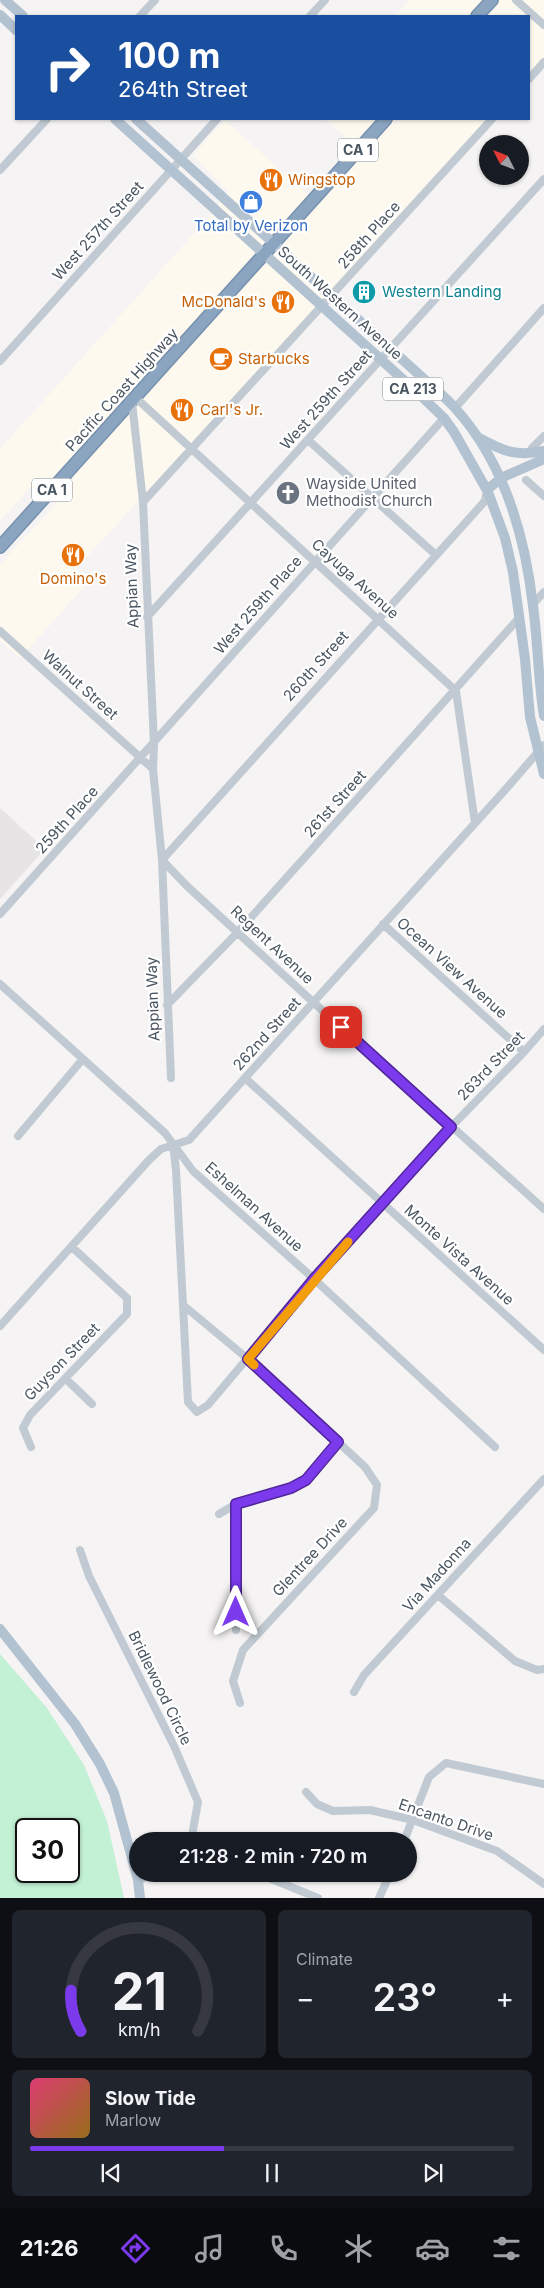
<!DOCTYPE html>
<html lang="en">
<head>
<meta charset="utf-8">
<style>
  body { margin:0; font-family:Inter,sans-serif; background:#20242c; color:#f1f3f6; height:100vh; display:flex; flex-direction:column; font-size:19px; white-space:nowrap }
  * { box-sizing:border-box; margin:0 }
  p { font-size:16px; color:#9ea1a6 }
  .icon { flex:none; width:28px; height:28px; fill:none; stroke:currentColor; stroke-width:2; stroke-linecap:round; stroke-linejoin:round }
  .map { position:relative; height:1898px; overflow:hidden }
  .drawer { display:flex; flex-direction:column; gap:12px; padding:12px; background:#0d0f14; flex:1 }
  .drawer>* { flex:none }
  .hud { position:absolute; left:15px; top:15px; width:515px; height:105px; border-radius:0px; box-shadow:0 1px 4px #0004; background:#1a4fa0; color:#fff; overflow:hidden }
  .needle { width:32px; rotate:312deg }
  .tools { position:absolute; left:479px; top:135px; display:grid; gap:10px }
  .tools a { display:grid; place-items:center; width:50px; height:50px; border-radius:50%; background:#171b24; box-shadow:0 1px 4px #0004; font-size:25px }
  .speed { position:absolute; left:15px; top:1818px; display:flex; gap:10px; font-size:25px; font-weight:700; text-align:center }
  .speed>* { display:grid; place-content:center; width:65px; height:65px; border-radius:50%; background:#171b24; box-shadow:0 1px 4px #0004; line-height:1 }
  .speed .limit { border:2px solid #111; border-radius:8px; background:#fff; color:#111 }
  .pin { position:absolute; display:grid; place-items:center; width:42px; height:42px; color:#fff; margin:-21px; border-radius:10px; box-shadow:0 2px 8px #0006 }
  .me { position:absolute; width:55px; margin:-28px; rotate:0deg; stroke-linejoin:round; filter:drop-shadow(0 0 4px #0008) }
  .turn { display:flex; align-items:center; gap:18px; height:105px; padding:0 20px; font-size:22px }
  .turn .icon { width:65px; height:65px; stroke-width:2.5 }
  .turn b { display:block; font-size:35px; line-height:42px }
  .big { font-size:38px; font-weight:600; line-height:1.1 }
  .drawer .tile { flex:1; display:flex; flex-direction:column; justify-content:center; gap:8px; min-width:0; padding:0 18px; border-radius:8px; background:#20242c }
  .drawer .dial { align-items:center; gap:0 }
  .dial svg { height:130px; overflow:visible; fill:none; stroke:#363941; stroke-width:7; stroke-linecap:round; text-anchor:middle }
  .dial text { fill:#f1f3f6; stroke:none }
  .song { display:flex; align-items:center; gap:15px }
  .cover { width:60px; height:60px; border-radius:8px; background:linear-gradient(135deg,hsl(340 70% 55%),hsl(40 70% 35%)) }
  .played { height:5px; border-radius:2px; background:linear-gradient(90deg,#7c3aed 40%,#363941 40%) }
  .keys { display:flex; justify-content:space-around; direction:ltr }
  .heat { display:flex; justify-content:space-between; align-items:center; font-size:28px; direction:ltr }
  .drawer .tiles { flex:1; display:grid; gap:12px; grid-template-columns:1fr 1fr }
  .tile:last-child { grid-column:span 2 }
  .trip { position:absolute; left:129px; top:1832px; width:288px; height:50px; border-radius:25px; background:#171b24; box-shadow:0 1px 4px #0004; font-weight:600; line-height:50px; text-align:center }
  .dock { display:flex; height:80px; justify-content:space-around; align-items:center; background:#090b0e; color:#9ea1a6 }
  .dock .icon { width:35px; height:35px }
  .dock .on { color:#7c3aed }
  .dock b { font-size:22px; color:#f1f3f6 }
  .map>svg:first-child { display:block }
</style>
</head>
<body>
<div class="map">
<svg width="544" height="1898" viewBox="0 0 544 1898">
  <rect width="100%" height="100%" fill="#f5f3f3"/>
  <!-- commercial -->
  <path fill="#fdf9ef" d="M409,0H544V58L529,75V16H395Z
    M325,119H489L73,572L86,585L20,658L0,641V564L63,497L40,477L0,521V449L208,218L228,192L193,155L225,120L317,203L363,153Z"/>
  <!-- education -->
  <path fill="#e6e4e5" d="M0,808L45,849L0,899Z"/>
  <!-- green -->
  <path fill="#c3f1d5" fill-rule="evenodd" d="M0,1654L47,1708L84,1765L107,1821L124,1898H0ZM26,1829H69V1871H26Z"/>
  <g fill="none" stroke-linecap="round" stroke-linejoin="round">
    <!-- highway casing -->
    <g stroke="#7690ad" stroke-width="14">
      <path id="highway" d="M477,16L492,0
        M0,547L386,119"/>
    </g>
    <!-- minor -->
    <path stroke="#c1cad2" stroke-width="8" d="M516,0L544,25
      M140,16L155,0
      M310,16L325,0
      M529,79L544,62
      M0,170L47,119
      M0,361L217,119
      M136,398L456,691L475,823
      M132,402L143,502L154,744L153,769L162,860L171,1078
      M455,408L544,308
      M308,440L436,555
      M532,448L544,436
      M526,480L544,496
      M487,490L485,501L162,860L187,886L313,1002L544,1209
      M143,502L492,119
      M533,604L544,592
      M147,617L544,179
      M0,631L153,769
      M0,914L444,418
      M383,924L524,1052
      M0,984L165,1133L193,1171L314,1279L495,1447
      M167,1005L238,932L519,618
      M245,1078L544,1350
      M18,1136L82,1060
      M173,1144L176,1170L188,1402L197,1412L208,1405L314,1279L451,1127L524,1052L544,1029
      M183,1305L248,1359L365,1467L377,1485L374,1508L243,1650L233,1681L240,1703
      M0,1326L149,1160L161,1149L189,1140L505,790L544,745
      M66,1379L92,1404
      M31,1447L23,1428L30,1415L127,1314V1298L72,1247
      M236,1504V1630
      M219,1514L236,1504L291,1488L306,1480L338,1442
      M80,1550L89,1576L174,1746L198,1802L191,1841
      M438,1595L515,1661L537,1670L544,1669
      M354,1692L364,1675L544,1479
      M306,1792L317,1804L333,1811L370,1810L413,1820L497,1851L544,1884
      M404,1841L429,1777L446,1763L544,1784
      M259,1874L318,1898
      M138,1880L155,1874
      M379,1898L390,1874"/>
    <!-- major -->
    <path stroke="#b3c2d1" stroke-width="10" d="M5,0L23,16
      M0,15L16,30
      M115,119L418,393L444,418L454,432L488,492L505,538L513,572L525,659L530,717L544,774
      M136,119L424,379C434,388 445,397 455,408C503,461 525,535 533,606C538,642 538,679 544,716
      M479,438C503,451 516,457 544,451
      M487,490L501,478L544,459
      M0,1629L75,1724L100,1764L114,1793L138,1880L140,1898"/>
    <!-- highway -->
    <use href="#highway" stroke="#8ba5c1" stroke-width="11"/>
  </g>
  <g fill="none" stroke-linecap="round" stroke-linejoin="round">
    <!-- route casing -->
    <g stroke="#51269a" stroke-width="12">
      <path id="route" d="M236,1612V1504L291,1488L306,1480L338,1442L248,1359L314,1279L451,1127L341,1027"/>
    </g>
    <!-- route -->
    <use href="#route" stroke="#7c3aed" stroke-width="9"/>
    <!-- slow -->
    <path stroke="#f59e0b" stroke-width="9" d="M254,1365L248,1359L348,1242"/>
  </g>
  <!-- icons -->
  <defs>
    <g id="restaurant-disc" transform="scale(1.25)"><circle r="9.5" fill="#e8710a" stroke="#fff"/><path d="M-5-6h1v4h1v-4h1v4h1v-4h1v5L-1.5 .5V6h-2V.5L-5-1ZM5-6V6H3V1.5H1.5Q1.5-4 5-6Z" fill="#fff"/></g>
    <g id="shop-disc" transform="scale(1.25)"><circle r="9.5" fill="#3f7fe0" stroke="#fff"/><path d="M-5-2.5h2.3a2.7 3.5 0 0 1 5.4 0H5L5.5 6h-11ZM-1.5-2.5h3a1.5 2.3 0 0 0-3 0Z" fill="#fff"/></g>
    <g id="building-disc" transform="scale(1.25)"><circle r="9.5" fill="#0f9aa8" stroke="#fff"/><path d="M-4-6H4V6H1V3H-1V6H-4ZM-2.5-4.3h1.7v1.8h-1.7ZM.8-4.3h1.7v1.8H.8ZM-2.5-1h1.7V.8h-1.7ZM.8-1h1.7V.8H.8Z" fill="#fff"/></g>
    <g id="cafe-disc" transform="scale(1.25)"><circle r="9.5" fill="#e8710a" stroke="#fff"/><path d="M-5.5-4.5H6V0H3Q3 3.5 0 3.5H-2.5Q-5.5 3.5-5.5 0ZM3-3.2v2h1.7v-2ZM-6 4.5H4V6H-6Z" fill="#fff"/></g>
    <g id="church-disc" transform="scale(1.25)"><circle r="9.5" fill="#6b7280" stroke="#fff"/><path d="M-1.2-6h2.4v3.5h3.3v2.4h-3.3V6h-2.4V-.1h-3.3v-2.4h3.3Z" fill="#fff"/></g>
  </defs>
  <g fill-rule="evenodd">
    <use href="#restaurant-disc" x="271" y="180"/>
    <use href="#shop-disc" x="251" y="202"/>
    <use href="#building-disc" x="364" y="292"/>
    <use href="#restaurant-disc" x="283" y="302"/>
    <use href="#cafe-disc" x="221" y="359"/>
    <use href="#restaurant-disc" x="182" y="410"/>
    <use href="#church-disc" x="288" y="493"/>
    <use href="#restaurant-disc" x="73" y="555"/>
  </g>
  <g text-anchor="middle" stroke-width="4.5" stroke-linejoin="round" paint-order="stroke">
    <!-- shield labels -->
    <g fill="#fff" stroke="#808990" stroke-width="1">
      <rect x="338" y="138.5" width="40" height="23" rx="4"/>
      <rect x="383" y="377.5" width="60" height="23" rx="4"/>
      <rect x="32" y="478.5" width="40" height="23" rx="4"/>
    </g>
    <g font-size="14" font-weight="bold" fill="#4a5661">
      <text x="358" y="155">CA 1</text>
      <text x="413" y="394">CA 213</text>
      <text x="52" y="495">CA 1</text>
    </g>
    <!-- food labels -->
    <g font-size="15" fill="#c56008" stroke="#fff" text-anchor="start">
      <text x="288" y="185">Wingstop</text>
      <text x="266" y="307" text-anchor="end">McDonald's</text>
      <text x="238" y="364">Starbucks</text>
      <text x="200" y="415">Carl's Jr.</text>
      <text x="73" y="584" text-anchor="middle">Domino's</text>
    </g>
    <!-- shop labels -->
    <g font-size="15" fill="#366cbe" stroke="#fff">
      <text x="251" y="231">Total by Verizon</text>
    </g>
    <!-- street labels -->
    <g font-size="15" fill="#4a5661" stroke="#fff">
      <text transform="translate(98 231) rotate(-48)" y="5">West 257th Street</text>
      <text transform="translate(369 235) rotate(-48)" y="5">258th Place</text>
      <text transform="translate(340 303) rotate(42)" y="5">South Western Avenue</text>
      <text transform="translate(122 390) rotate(-48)" y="5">Pacific Coast Highway</text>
      <text transform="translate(326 400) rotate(-48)" y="5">West 259th Street</text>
      <text transform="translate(355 579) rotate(42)" y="5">Cayuga Avenue</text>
      <text transform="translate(132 586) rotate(-92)" y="5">Appian Way</text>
      <text transform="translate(258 605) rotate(-49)" y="5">West 259th Place</text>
      <text transform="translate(316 666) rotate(-48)" y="5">260th Street</text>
      <text transform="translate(80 685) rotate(42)" y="5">Walnut Street</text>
      <text transform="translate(335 804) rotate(-48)" y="5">261st Street</text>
      <text transform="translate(67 820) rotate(-48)" y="5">259th Place</text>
      <text transform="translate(272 945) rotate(43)" y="5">Regent Avenue</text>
      <text transform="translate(452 968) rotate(42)" y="5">Ocean View Avenue</text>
      <text transform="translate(153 999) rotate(-92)" y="5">Appian Way</text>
      <text transform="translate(267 1034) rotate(-48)" y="5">262nd Street</text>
      <text transform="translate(491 1066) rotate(-46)" y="5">263rd Street</text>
      <text transform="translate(254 1207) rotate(42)" y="5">Eshelman Avenue</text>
      <text transform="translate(459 1255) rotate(42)" y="5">Monte Vista Avenue</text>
      <text transform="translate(62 1362) rotate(-46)" y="5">Guyson Street</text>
      <text transform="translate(310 1557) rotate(-47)" y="5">Glentree Drive</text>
      <text transform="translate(437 1575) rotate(-48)" y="5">Via Madonna</text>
      <text transform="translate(160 1688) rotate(64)" y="5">Bridlewood Circle</text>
      <text transform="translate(446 1820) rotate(19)" y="5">Encanto Drive</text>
    </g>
    <!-- culture labels -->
    <g font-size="15" fill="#0d838f" stroke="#fff" text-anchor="start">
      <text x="382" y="297">Western Landing</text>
    </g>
    <!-- worship labels -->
    <g font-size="15" fill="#5b616d" stroke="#fff" text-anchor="start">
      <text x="306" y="489">Wayside United<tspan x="306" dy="17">Methodist Church</tspan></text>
    </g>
  </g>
</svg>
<div class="tools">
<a><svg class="needle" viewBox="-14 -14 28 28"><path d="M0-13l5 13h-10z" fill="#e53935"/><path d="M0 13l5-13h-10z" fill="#9ea1a6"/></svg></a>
</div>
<div class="speed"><div class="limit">30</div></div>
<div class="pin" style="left:341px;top:1027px;background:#d93025"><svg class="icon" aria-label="arrive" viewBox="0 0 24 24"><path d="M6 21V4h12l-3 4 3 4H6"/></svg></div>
<svg class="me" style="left:236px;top:1612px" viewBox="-20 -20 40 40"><path d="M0-17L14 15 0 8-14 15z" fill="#7c3aed" stroke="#fff" stroke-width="4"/></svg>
<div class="trip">21:28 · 2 min · 720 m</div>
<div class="hud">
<div class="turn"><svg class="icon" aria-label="right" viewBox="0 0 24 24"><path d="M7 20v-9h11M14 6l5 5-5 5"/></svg><div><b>100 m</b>264th Street</div></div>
</div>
</div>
<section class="drawer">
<div class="tiles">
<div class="tile dial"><svg viewBox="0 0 100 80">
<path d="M14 69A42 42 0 1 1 86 69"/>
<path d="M14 69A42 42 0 0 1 8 44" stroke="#7c3aed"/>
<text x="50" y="56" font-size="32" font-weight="700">21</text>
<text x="50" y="72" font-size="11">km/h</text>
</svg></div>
<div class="tile"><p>Climate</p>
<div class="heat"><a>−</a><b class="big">23°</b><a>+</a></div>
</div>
<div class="tile">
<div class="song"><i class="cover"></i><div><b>Slow Tide</b><p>Marlow</p></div></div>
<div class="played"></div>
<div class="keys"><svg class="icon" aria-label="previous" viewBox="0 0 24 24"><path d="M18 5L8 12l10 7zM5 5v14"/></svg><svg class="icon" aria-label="pause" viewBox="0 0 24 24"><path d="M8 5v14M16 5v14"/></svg><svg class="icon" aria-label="next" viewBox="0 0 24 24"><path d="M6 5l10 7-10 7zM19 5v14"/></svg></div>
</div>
</div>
</section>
<nav class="dock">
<b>21:26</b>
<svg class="icon on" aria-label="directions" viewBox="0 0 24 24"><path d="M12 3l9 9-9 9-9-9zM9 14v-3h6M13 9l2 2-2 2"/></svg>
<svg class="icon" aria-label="music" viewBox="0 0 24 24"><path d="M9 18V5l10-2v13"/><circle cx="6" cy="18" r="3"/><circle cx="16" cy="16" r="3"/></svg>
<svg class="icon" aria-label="phone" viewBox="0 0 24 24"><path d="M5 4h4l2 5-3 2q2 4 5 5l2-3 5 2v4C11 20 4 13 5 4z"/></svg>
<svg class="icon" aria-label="climate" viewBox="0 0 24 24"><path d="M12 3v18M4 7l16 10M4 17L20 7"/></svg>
<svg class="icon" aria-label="car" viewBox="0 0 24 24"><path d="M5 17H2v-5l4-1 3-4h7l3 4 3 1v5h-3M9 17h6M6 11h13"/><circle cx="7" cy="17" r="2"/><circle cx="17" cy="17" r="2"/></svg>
<svg class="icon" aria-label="filters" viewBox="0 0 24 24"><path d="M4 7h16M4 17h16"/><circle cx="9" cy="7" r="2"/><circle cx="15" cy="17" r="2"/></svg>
</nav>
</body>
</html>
